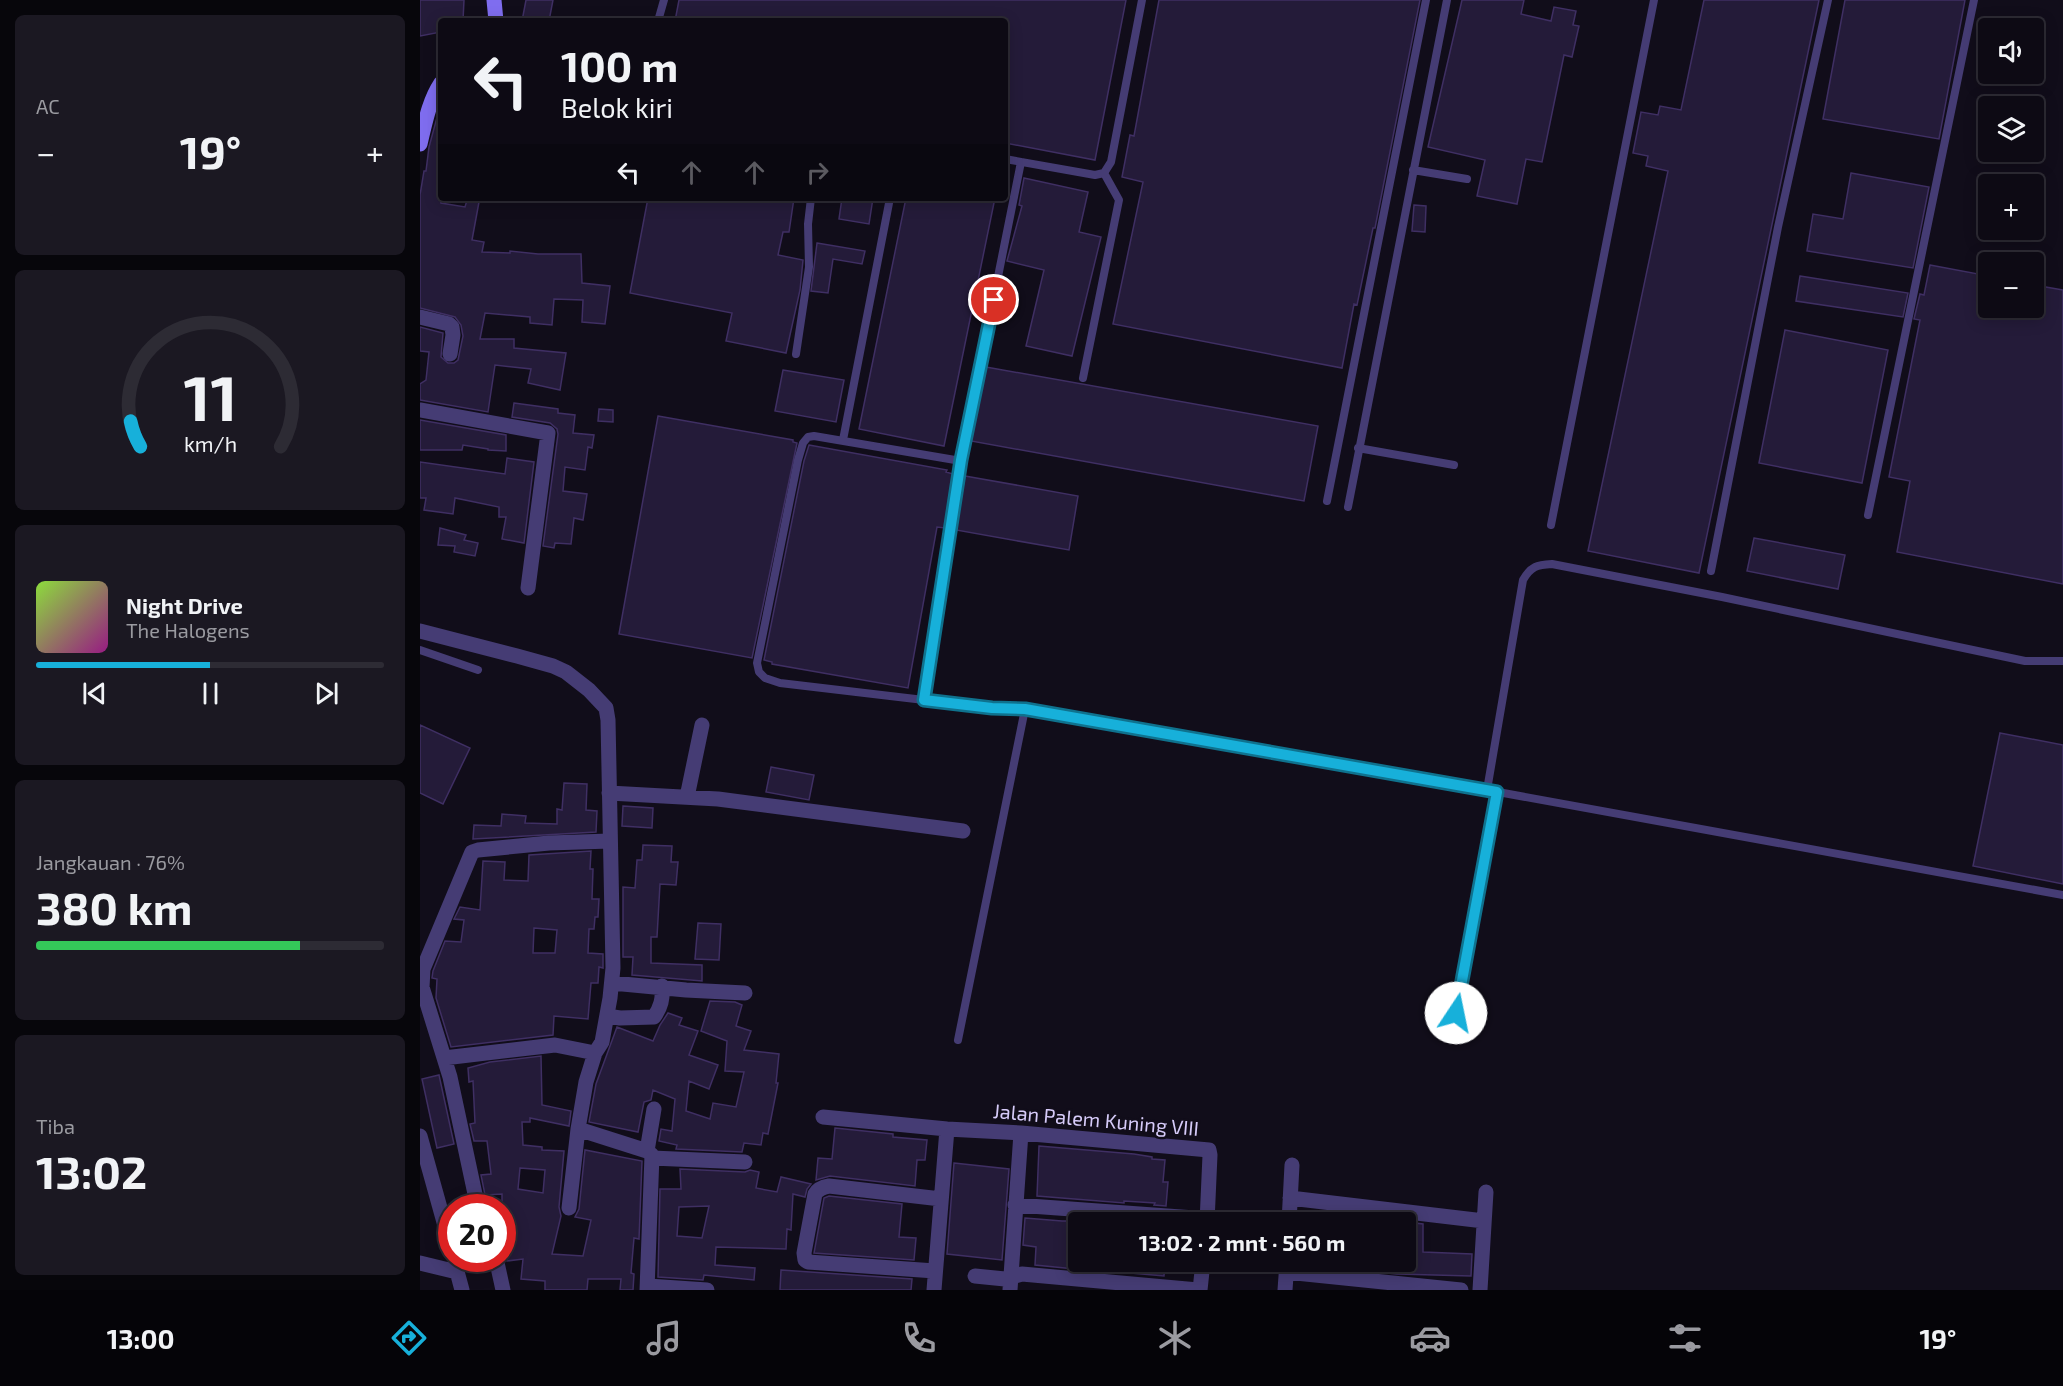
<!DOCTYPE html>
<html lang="id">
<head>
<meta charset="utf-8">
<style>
  body { margin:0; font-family:"Exo 2",sans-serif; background:#1b1822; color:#f1f3f6; height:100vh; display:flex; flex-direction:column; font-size:22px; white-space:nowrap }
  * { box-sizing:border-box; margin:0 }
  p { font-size:20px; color:#9a9aa0 }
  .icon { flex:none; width:33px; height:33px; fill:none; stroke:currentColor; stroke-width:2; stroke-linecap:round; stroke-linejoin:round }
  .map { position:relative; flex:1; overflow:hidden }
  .sheet { display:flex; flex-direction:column; gap:15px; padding:15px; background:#07060b; width:420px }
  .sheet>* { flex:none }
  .banner { position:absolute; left:18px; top:18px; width:570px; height:183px; border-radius:6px; box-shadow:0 3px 15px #0003,0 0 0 2px #2d2b34; background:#0d0a14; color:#f1f3f6; overflow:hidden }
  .fabs { position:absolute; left:1558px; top:18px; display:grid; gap:12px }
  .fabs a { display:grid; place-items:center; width:66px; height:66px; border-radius:6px; background:#0d0a14; box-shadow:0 3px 15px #0003,0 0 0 2px #2d2b34; font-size:30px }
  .speed { position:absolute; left:18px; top:1194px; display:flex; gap:12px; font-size:30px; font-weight:700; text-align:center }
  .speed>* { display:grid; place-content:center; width:78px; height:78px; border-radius:50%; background:#0d0a14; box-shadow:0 3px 15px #0003,0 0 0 2px #2d2b34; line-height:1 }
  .speed .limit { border:9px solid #d22; background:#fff; color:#111 }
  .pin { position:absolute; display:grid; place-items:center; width:51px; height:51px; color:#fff; margin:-26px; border:3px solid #fff; border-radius:50%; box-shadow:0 2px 6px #0007 }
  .me { position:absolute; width:66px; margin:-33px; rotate:11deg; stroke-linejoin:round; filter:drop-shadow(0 0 4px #0008) }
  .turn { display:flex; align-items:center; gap:21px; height:126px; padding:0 24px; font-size:27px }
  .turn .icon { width:78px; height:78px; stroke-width:2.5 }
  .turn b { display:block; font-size:42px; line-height:51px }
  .lanes { display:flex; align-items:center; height:57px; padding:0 24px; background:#0003; justify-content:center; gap:30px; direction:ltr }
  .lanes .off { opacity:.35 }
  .big { font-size:45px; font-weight:700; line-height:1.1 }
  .sheet .card { flex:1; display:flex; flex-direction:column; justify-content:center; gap:9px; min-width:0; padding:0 21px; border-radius:9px; background:#1b1822 }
  .sheet .dial { align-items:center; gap:0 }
  .dial svg { height:156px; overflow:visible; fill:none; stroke:#2d2b34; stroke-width:7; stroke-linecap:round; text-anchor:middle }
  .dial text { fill:#f1f3f6; stroke:none }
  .song { display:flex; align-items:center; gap:18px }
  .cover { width:72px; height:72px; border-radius:9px; background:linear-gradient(135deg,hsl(90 70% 55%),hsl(310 70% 35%)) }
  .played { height:6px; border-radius:3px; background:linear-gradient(90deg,#17b0da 50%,#2d2b34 50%) }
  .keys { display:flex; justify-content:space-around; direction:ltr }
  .heat { display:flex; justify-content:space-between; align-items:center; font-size:33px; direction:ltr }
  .charge { height:9px; border-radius:4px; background:linear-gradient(90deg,#34c759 76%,#2d2b34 0) }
  .trip { position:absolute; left:648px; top:1212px; width:348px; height:60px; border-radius:6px; background:#0d0a14; box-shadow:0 3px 15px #0003,0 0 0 2px #2d2b34; font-weight:700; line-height:60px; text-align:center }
  .tabs { display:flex; height:96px; justify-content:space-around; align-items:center; background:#050408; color:#9a9aa0 }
  .tabs .icon { width:42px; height:42px }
  .tabs .current { color:#17b0da }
  .tabs b { font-size:27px; color:#f1f3f6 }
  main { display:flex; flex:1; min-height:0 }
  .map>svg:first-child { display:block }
</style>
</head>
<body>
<main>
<section class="sheet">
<div class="card"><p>AC</p>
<div class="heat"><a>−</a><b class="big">19°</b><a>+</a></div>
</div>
<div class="card dial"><svg viewBox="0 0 100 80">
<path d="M14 69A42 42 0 1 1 86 69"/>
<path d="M14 69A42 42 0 0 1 9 56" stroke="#17b0da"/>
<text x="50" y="56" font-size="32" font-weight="700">11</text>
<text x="50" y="72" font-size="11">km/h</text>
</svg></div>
<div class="card">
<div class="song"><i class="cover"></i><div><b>Night Drive</b><p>The Halogens</p></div></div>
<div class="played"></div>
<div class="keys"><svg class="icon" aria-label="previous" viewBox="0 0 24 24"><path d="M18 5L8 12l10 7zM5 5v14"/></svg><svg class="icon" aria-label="pause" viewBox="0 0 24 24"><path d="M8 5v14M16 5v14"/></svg><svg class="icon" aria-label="next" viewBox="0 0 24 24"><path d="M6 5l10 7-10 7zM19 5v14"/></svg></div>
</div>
<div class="card"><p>Jangkauan · 76%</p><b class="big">380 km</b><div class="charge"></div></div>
<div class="card"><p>Tiba</p><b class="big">13:02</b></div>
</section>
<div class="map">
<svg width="1643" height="1290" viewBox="0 0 1643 1290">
  <rect width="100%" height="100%" fill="#110d1a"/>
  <!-- building -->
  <path fill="#241b39" stroke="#3f2f63" stroke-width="1.5" fill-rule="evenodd" d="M0,0H44L43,21H20L21,32L0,36Z
    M106,0H133L129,21H102Z
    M259,0H706L675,160L585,143V21H255Z
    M739,0H1000L955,228H953L937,305L934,304L922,368L693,324L723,182L702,177L710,135L714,136Z
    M1042,0H1104L1101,14L1131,21L1134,7L1156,11L1153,25L1159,26L1152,57L1144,55L1122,162L1106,159L1097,204L1057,196L1065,160L1008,147Z
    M1284,0H1399L1279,573L1168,551L1248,171L1226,166L1228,156L1213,153L1221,112L1238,115L1240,106L1261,110Z
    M1425,0H1545L1519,139L1403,119Z
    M19,110H21V203L45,207L47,200L59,202L52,240L64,242L62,252L90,253V251L118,254H161L162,283L190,286L185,324L162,322L163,300L134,299L132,325L110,323V317L65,313L60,339H94V348L146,353L140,390L108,383L111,369L75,365L68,412L0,400V384L6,380L9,352L0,351V327L23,333L21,357L28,363H34L38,360L43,336L41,325L35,317L0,308V195L4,171H6L9,147Z
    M1431,173L1509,187L1493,268L1387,251L1393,214L1423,219Z
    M604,178L668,192L659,232L681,237L652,356L606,346L624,270L587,261L602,206L599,205Z
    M228,198H374L369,232H363L358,255L383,260L380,290L366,353L306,341L312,313L210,293Z
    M422,198H453L449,224L419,219Z
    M486,198H575L524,446L439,429Z
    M994,205L1006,206L1005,232L992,231Z
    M397,243L445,251L442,264L413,259L408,293L391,291Z
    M1510,265L1569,276V308H1614V285L1643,290V584L1477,552L1490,481L1469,477L1500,320L1494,319L1500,294L1504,295Z
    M1380,276L1488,293L1483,317L1376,301Z
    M1365,330L1468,350L1442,483L1339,463Z
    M566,367L898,426L884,501L551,441Z
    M363,370L424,380L416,422L355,411Z
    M94,403L138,409V413L155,415L153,433L174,435L172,448L168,447L165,470L145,467L143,491L167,494L163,520L154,518L151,544L135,543L134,548L123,546L138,434L137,429L130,423L92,417Z
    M179,409L193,410V422L178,421Z
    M238,416L373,440V442L377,443L332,658L199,634Z
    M0,420L86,435V451L68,450V449L43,445L42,450H0Z
    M389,445L527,470L526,472L533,474L525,528L517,527L488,688L352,664V662L344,660L384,461Z
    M87,458L114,462L104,543L82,539L86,517H79V507L35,498L33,514L4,510L6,498H0V462L85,474Z
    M545,476L658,496L649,550L536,530Z
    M20,528L46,535L44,540L58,543L55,556L34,552L35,546L18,545Z
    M1334,538L1425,555L1418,589L1327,571Z
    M0,725L50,748L23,804L0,793Z
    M1580,733L1643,745V884L1553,866Z
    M351,767L394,775L389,800L346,792Z
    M144,783L167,784L166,810L177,811L176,832L53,839L54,825L81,826L82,814L106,816L105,823L137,824V809L142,810Z
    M203,806L233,808L232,828L202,826Z
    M223,845L252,846L251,862H258L256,885L240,884L237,937H231V963L282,965V981L212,975L213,957H203V887L215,888L217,860H222Z
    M171,851L170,869H173L172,899H179L178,917H175L174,929H169L168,953L183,954V968L179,967L178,983H171L168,1019L134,1016L133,1035L31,1047L16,998L17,979L12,978L13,971L25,941L41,942L44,920L34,919L40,907L60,910L63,861L85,862L84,880L108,881L109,855ZM114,928L137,930L135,953H113Z
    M278,923L301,924L299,960L275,959Z
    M290,1001L315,1002L322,1005L316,1026L331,1031L324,1050L359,1054L356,1083H358L348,1134L343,1133L341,1145L324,1143L322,1152L256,1149L257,1145L239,1141L241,1129L252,1131L255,1099L233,1090L231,1100L224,1102L218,1132L169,1122L176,1084L197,1027L233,1041L240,1025L248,1013L262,1018L259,1025L278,1031L269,1055L298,1065L289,1089L269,1081L266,1111L290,1119L293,1103L316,1107L324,1072L305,1071L307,1041L281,1031Z
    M121,1056L122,1105L151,1111L149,1126L110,1118V1122H102L103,1145L122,1147V1150L144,1151L139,1207L141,1216L132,1254L163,1256L171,1220L155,1217L159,1209L165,1150L222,1161L219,1239L214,1238L211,1273L214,1274L213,1290H200L201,1279H168L167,1290H125V1281L101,1279L103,1259L87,1261L86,1239H82V1194L65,1195L61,1175L71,1174L67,1141H54L50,1124L55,1123L53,1081L49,1082L48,1068L70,1062ZM100,1168L125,1170L123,1193L98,1189Z
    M19,1075L34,1144L17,1148L2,1079Z
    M415,1128L473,1134V1137L507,1140L505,1160H497L495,1186L410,1176L396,1180L398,1158L412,1159Z
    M619,1146L714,1154L732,1157V1159L745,1160L743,1182H748L746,1206L734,1205L735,1203L704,1201V1203L617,1196Z
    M534,1163L589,1169L582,1260L527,1254Z
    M260,1169L325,1172L330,1170L339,1172L336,1188L357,1192L361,1177L391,1184L387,1189L385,1197L373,1194L371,1230L367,1229L366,1249L296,1247L295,1265L335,1268L334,1280L284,1275L283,1280L238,1277L240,1189H261ZM289,1206L282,1238L257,1236L259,1207Z
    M409,1196L482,1204L479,1237L496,1238L494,1260L394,1253L404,1198Z
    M605,1218L642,1221H653L654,1219L702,1222H658V1262H685V1272L615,1265L616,1247L603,1245Z
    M986,1222L1003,1224V1252L1052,1254L1051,1276L977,1274L909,1267L910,1262H986Z
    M688,1262H745L744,1276L688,1271Z
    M361,1270L492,1279L491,1290H360Z"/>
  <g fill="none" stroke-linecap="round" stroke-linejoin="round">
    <!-- lane -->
    <path stroke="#453c74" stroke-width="8" d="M238,21L244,0
      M585,159L675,175L684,173L691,162L722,0
      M601,162L541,461L504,700L572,708L605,709
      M993,170L1047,179
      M376,354L389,267L388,224L391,198
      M663,378L699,200L684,173
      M423,440L470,198
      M938,448L1034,465
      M907,501L1006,0
      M928,507L1027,0
      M1448,515L1554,0
      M1131,525L1234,0
      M1291,571L1358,227L1408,0
      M0,650L58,670
      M504,700L360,683L345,678L339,672L337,663L378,460L383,443L388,437L394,436L541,461
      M1067,790L1103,580C1111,566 1117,565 1132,564L1302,597L1605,661H1643
      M1036,1013L1077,792
      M538,1040L605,709L1067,790L1643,895"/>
    <!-- street -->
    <path stroke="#453c74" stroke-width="15" d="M0,317L29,324L32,327L33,335L30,354
      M0,410L128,433L108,588
      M0,631L97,656L133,666L146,672L169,690L186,708L188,720L193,968L190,998L182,1042L175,1053L166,1082L158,1129L227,1151L232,1155L227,1290
      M189,793L298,799L543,831
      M267,797L282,725
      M192,983L266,990L325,993
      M187,1016L200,1018L234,1017C241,1007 243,999 242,986
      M24,1058L135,1045L175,1053
      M403,1117L527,1129L601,1133L789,1150L790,1155L787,1222
      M0,1136L32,1251
      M227,1151L234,1109
      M232,1158L325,1162
      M870,1198L1064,1221
      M595,1205L830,1222
      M58,1208L30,1077L2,987L3,969L52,852L58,850L129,843L190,841
      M149,1208L158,1129
      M869,1222L872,1165
      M76,1258L83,1290
      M0,1263L37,1272
      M35,1264L42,1290
      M515,1271L388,1262L385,1260L384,1253L395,1194C398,1189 403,1187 409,1186L521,1199
      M866,1272L1041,1290
      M555,1276L585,1279L602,1274L778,1290
      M228,1286L287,1290
      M514,1290L527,1129
      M590,1290L601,1133
      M780,1290L783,1262
      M865,1290L867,1262
      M1060,1290L1066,1192"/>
    <!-- secondary -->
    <path stroke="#7f6def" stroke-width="15" d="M74,0L76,21
      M0,144C5,123 9,101 21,83"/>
  </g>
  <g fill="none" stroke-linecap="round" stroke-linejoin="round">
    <!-- route casing -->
    <g stroke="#0f728e" stroke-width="15">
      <path id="route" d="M574,300L541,460L504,700L572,708L605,709L1077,792L1036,1013"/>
    </g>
    <!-- route -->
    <use href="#route" stroke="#17b0da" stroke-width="10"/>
  </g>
  <g text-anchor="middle" stroke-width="5" stroke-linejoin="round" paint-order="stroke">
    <!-- street labels -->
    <g font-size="20" fill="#d6cbf9" stroke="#110d1a">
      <text transform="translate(676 1120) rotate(5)" y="7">Jalan Palem Kuning VIII</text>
    </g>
  </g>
</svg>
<div class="fabs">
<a><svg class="icon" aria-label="sound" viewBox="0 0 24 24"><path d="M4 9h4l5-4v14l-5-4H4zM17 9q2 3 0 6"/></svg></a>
<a><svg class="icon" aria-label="layers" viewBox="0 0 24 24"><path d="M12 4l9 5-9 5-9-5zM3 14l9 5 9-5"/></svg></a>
<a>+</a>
<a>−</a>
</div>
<div class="speed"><div class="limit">20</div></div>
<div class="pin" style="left:574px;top:300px;background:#d93025"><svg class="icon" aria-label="arrive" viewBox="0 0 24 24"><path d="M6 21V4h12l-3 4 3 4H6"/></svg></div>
<svg class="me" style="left:1036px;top:1013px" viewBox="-20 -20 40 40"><circle r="19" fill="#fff"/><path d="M0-13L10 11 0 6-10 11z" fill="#17b0da"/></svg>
<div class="trip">13:02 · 2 mnt · 560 m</div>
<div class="banner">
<div class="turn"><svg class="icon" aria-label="left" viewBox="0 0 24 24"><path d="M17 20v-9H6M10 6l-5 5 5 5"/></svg><div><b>100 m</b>Belok kiri</div></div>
<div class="lanes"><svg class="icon" aria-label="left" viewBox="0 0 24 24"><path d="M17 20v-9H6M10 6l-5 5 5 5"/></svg><svg class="icon off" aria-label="ahead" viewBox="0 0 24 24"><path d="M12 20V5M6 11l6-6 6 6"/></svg><svg class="icon off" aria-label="ahead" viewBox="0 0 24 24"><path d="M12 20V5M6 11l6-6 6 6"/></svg><svg class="icon off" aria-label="right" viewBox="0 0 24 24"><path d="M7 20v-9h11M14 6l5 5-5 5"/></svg></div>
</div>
</div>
</main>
<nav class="tabs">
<b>13:00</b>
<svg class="icon current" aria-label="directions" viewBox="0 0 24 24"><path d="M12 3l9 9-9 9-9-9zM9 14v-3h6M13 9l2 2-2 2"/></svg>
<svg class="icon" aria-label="music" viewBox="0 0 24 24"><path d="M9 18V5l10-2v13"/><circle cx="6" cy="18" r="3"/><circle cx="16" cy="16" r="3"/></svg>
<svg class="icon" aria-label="phone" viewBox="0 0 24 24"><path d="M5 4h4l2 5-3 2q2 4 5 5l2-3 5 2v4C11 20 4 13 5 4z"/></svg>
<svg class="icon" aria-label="climate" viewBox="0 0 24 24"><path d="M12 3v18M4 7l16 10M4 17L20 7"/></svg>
<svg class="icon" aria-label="car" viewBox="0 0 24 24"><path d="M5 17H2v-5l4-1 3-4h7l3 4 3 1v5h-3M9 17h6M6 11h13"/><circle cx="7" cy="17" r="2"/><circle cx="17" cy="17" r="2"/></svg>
<svg class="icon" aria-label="filters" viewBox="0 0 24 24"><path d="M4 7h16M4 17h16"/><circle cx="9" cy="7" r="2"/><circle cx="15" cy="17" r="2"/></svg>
<b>19°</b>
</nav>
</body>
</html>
